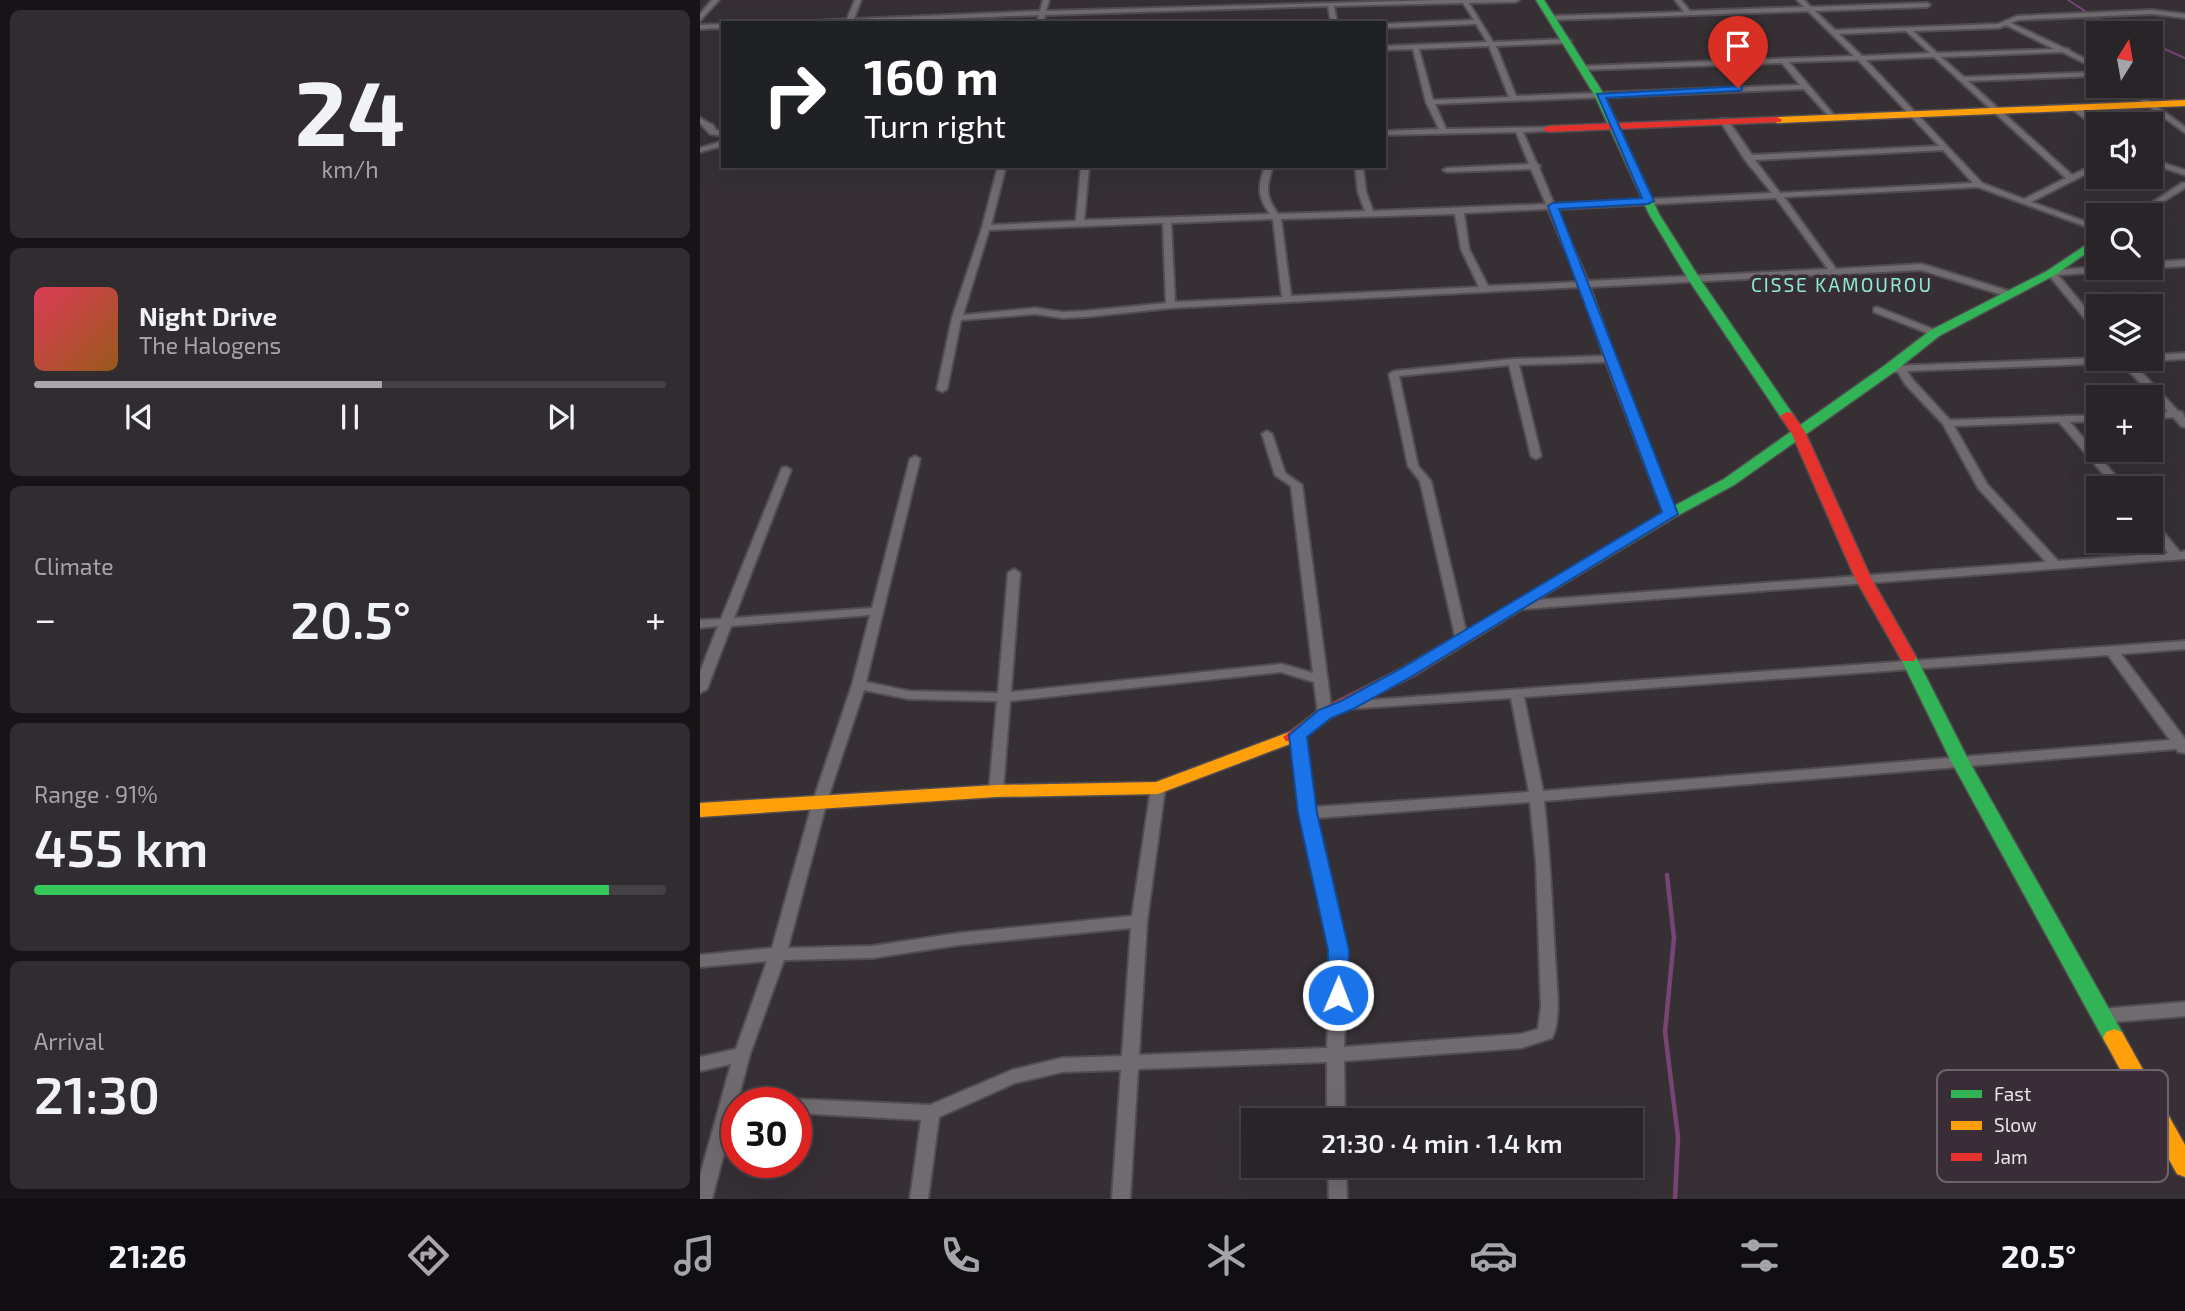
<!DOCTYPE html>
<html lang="en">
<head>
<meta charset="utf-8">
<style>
  body { margin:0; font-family:"Exo 2",sans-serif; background:#302c30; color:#f1f3f6; height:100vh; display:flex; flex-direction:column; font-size:26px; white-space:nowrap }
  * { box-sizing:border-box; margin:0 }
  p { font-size:23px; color:#a5a4a8 }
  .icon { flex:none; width:38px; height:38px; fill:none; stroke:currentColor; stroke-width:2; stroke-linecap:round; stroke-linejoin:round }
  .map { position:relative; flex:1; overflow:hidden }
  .side { display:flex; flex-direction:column; gap:10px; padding:10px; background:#161416; width:700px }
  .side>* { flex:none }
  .guide { position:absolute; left:21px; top:21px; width:665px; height:147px; border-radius:0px; box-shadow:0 7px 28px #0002,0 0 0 2px #444145; background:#202124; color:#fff; overflow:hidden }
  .needle { width:46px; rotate:11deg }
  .tools { position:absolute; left:1386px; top:21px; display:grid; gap:14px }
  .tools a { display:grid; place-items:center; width:77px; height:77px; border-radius:0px; background:#282428; box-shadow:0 7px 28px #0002,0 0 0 2px #444145; font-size:35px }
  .speed { position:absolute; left:21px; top:1087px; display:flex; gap:14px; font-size:35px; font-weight:700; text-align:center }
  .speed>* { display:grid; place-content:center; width:91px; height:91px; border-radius:50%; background:#282428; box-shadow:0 7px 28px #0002,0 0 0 2px #444145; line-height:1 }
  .speed .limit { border:10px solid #d22; background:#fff; color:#111 }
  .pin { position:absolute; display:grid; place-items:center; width:60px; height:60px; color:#fff; margin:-72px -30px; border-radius:50% 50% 50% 0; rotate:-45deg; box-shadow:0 0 7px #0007 }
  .pin .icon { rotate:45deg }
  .me { position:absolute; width:77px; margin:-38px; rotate:1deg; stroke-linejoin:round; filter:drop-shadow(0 0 5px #0008) }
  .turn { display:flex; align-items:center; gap:24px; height:147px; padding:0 28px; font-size:32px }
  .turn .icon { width:91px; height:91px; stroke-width:2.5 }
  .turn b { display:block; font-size:49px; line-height:60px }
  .big { font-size:52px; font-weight:600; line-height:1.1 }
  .side .card { flex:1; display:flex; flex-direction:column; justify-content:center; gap:10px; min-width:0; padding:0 24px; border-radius:10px; background:#302c30 }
  .side .dial { align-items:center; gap:0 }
  .dial b { font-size:91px; line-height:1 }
  .song { display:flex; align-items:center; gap:21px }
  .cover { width:84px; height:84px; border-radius:10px; background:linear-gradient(135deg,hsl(350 70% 55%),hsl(30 70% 35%)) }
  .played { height:7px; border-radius:4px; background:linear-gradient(90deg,#aba4aa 55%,#444145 55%) }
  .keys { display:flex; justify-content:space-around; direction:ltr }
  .heat { display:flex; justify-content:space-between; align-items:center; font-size:38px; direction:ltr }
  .charge { height:10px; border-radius:5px; background:linear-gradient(90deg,#34c759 91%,#444145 0) }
  .trip { position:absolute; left:541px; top:1108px; width:402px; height:70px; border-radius:0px; background:#282428; box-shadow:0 7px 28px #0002,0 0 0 2px #444145; font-weight:600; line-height:70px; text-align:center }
  .tabs { display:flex; height:112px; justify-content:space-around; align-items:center; background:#100e10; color:#a5a4a8 }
  .tabs .icon { width:49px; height:49px }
  .tabs .active { color:#aba4aa }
  .tabs b { font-size:32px; color:#f1f3f6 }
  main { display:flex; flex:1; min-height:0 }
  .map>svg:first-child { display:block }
</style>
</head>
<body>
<main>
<section class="side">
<div class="card dial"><b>24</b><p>km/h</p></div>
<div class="card">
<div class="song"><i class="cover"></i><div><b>Night Drive</b><p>The Halogens</p></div></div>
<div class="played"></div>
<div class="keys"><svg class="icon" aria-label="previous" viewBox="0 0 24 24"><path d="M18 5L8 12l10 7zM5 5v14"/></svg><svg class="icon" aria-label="pause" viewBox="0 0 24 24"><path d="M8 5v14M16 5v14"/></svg><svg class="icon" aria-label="next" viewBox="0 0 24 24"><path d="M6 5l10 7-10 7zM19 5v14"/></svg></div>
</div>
<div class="card"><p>Climate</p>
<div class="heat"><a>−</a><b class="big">20.5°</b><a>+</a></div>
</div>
<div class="card"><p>Range · 91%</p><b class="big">455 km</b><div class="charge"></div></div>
<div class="card"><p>Arrival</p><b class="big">21:30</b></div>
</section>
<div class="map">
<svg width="1485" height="1199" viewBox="0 0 1485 1199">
  <rect width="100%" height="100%" fill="#363035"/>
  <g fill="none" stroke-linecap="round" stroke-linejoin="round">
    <!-- stream-far1 -->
    <path stroke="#784474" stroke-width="2" d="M1368,0L1394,17L1430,33
      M1451,43L1485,58"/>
    <!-- stream -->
    <path stroke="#784474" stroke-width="4.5" d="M967,875L974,938L965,1032L978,1137L975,1199"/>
    <!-- street casing -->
    <g stroke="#534d52" stroke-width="4">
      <path id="street" d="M12,0H19L0,21V14Z
        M155,0H161L154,19L340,11L343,0H349L346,11L740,0H819L816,2L769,3L793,42L868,39L871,41L868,43L796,46L816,96L1100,85L1082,63L884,70L881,68L884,66L1154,56L1108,11L851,20L848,18L851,16L984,12L975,0H981L990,11L1104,7L1097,0H1104L1111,7L1227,3L1230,5L1227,7L1115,11L1135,30L1298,24L1317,16L1452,10L1485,14V18L1452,14L1318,20L1311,23L1364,48L1369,49L1370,51L1398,65V70L1362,52L1241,57L1264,77L1398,72V76L1268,81L1372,175L1398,163V168L1331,202L1398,226V231L1278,187L1084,197L1136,269L1222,264L1312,292V296H1306L1221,270L890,287L915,359L976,514L974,516H966L964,514L906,362L819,365L841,456L836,459L831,456L809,365L699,376L718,466L731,481L768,640L762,644L756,640L720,481L708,466L689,374L694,371L813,359L904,356L881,287L471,308L385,317L362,318L335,314L261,320L247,389L242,392L237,389L252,318L282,228L298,166H306L291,225L376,221L381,166H389L384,220L570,214C557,196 558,187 565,166H573C566,187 565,196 578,214L665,211L658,192L655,166H663L666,192L673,211L846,204L831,169L747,172L743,170L747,168L829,164L816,132L684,135V131L739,129L726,102L713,49L684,50V46L787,42L776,24L684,28V24L774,20L763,3L634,6L637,23H631L628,6L345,15L343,23H337L339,15L143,23H85L147,19ZM1306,25L1354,49L1237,53L1213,31L1299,28ZM1206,31L1230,53L1162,56L1139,34ZM789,46L809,97L733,100L719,49ZM1234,57L1366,178L1324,199L1282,183L1166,60ZM1158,60L1239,146L1052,155L1027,119H1021L1020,121L1045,160L1072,193L854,204L839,168L840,166L837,164L823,132L848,131H851V127L746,129L735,104L1104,89L1131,119L1135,117L1134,115L1089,62ZM1243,150L1273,183L1080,193L1055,160ZM1076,198L1128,269L888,281L856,209ZM848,209L879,282L788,286L769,249L764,213ZM755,214L761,249L779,287L591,296L581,219ZM573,219L582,297L475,302L471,223ZM463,223L466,303L385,311L362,312L335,308L263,315L289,230Z
        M23,24V28L0,29V25Z
        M1421,86H1429L1485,127V133Z
        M1372,105H1378L1401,124H1398V127H1395L1372,109Z
        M0,118L13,125L16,130L23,132V136L10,134L0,123Z
        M23,141V146L0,152V148Z
        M1451,159L1485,170V175L1451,164Z
        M1482,183H1485V188L1442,215H1433Z
        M1485,260V266L1451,268V262Z
        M1398,267L1423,268L1419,271L1358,275L1398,323V332L1395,331L1347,273L1351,270Z
        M1177,307L1238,331L1240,333L1235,336L1232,335L1174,312V308Z
        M1485,353V359L1451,361L1447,359L1442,362H1432L1478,411L1482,412L1485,418V427L1481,426L1473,417L1451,419V413L1468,412L1421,363L1207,371L1213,380L1250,420L1398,415V421L1370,422L1426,488H1415L1359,422L1254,426L1287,484L1358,561L1468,553L1451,531V521L1455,522L1480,552L1485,551V559L823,609L817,605L823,601L1346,562L1278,488L1243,424L1205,384L1198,372H1189L1184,369L1189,366L1398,358L1451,359V355Z
        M567,431L572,434L585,473L602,485L632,714L630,717H620L618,714L614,682L581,672L310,701L303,791L301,795H291L289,791L297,701L209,699L164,690L127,801L88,948L172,946L259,933L432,916L451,788L453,785H463L465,788L447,921L439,1055L627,1048L631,950L601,813L591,735L593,732H603L605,735L614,807L829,792L811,698L647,709L642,708L640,705L642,702L1485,641V649L1421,654L1485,739V753L1478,752L1476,749L844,801C850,853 852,905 855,957C856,980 862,1018 852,1038L821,1048L644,1061L645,1120H627V1062L438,1069L430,1199H412L421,1070L362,1072L315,1083L239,1117L228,1199H210L221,1120L96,1113V1102H89L96,1099L230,1105L312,1070L362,1058L422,1056L431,928L259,945L172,958L84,960L50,1054L12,1199H0V1176L31,1064L0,1071V1057L36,1049L67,961L0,967V955L72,948L113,801L152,685L170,615L31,626L7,689L0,693V672L18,626L0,628V620L21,619L82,468L86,467L91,470L34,618L172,608L210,459L215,456L220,459L166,682L209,691L298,693L308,573L314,569L320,573L311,692L582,664L613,673L591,486L575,475L562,434ZM1408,655L1470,740L843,791L824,697ZM830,802L836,862L841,1006L838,1029L821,1034L644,1047L647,950L616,818Z
        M1485,1002V1016L1402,1023L1396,1021L1394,1016L1396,1011L1402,1009Z
        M628,1166H646L647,1199H629Z"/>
    </g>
    <!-- fast casing -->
    <g stroke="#534d52" stroke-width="3">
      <path id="fast" d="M836,0H844L905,96L959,214L1000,279L1094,416L1092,419H1082L988,279L949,214L895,96Z
        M1398,237V245L1355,275L1239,336L1194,372L1034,485L975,517L839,599H827L825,596L965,511L1024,479L1184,366L1231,330L1347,271Z
        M1208,652L1216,657L1269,761L1422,1032L1425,1038L1422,1044L1414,1047L1406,1044L1251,761L1200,657Z"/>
    </g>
    <!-- slow casing -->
    <g stroke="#534d52" stroke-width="3">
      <path id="slow" d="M1485,100V106L1077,123L1072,120L1077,117Z
        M592,731L598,733L601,737L598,741L458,794L296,797L0,817V803L296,785L456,782Z
        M1414,1029L1422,1032L1485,1145V1177L1477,1174L1403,1038L1406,1032Z"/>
    </g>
    <!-- jam casing -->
    <g stroke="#534d52" stroke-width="3">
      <path id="jam" d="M1077,117L1082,120L1080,122L848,132L843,129L848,126Z
        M1087,412L1092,413L1105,432L1171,578L1216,657L1214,661H1202L1155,578L1091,432L1080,416Z
        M833,591L841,596L839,599L714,676L631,718L598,741H586L583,737L619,710L702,668Z"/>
    </g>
    <!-- street -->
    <use href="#street" fill="#6f6b6f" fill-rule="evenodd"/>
    <!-- fast -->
    <use href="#fast" fill="#30b455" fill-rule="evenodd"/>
    <!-- slow -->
    <use href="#slow" fill="#ff9f0a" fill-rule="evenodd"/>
    <!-- jam -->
    <use href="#jam" fill="#e5322d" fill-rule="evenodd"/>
  </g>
  <!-- route -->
  <path fill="#1a73e8" stroke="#114b97" stroke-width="2" d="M1042,86V90L1038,91L906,98L954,201L948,204L859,209L978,514L714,675L653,709L631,718L607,737L617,813L649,950L648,995L645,1001L638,1003L630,1001L627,995L628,950L598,813L589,735L619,710L641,701L702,668L962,512L848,206L853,203L942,198L897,94Z"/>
  <g text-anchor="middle" stroke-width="7" stroke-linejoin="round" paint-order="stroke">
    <!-- far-quarter labels -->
    <g font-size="19" letter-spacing="2" fill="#8becd1" stroke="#392d37">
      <text x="1142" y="292">CISSE KAMOUROU</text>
    </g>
  </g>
  <!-- legend -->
  <rect x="1237" y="1070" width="231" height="112" rx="10" fill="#392d37" stroke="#6e636c" stroke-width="2"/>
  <rect x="1251" y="1090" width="31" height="8" fill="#30b455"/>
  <rect x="1251" y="1121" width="31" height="9" fill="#ff9f0a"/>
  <rect x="1251" y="1153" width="31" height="8" fill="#e5322d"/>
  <g font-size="19" fill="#eae2e9">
    <text x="1294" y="1101">Fast</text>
    <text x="1294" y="1132">Slow</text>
    <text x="1294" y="1164">Jam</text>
  </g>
</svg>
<div class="tools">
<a><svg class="needle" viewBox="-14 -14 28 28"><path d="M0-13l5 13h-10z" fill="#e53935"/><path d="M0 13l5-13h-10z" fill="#a5a4a8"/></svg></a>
<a><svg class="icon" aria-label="sound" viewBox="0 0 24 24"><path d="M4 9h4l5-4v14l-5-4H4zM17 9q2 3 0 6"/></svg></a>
<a><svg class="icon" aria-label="search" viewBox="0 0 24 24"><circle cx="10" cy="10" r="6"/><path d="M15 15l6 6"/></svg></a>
<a><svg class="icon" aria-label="layers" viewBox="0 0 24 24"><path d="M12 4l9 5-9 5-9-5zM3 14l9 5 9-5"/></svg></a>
<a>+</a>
<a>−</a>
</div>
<div class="speed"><div class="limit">30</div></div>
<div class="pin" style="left:1038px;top:88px;background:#d93025"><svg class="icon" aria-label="arrive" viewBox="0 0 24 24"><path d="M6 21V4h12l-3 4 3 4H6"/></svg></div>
<svg class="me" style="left:638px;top:995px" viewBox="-20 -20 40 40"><circle r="17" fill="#1a73e8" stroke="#fff" stroke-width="3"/><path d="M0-11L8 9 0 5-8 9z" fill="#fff"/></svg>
<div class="trip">21:30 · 4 min · 1.4 km</div>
<div class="guide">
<div class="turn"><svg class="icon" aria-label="right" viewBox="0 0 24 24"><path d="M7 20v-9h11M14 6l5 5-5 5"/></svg><div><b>160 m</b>Turn right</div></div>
</div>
</div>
</main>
<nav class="tabs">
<b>21:26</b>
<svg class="icon active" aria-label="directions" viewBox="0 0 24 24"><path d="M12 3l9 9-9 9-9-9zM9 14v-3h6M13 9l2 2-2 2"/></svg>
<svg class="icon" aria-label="music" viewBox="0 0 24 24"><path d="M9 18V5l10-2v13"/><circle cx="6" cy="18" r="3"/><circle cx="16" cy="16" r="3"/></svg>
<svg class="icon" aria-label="phone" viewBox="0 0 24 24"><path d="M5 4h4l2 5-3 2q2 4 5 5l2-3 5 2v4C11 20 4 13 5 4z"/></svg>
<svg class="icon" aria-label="climate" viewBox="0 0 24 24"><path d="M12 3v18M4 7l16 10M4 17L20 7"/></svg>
<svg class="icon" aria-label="car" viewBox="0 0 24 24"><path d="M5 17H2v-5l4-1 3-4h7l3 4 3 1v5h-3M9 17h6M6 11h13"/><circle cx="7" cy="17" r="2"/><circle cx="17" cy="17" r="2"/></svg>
<svg class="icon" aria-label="filters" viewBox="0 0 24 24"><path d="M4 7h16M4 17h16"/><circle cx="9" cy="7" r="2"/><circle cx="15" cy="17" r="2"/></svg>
<b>20.5°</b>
</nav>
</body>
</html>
